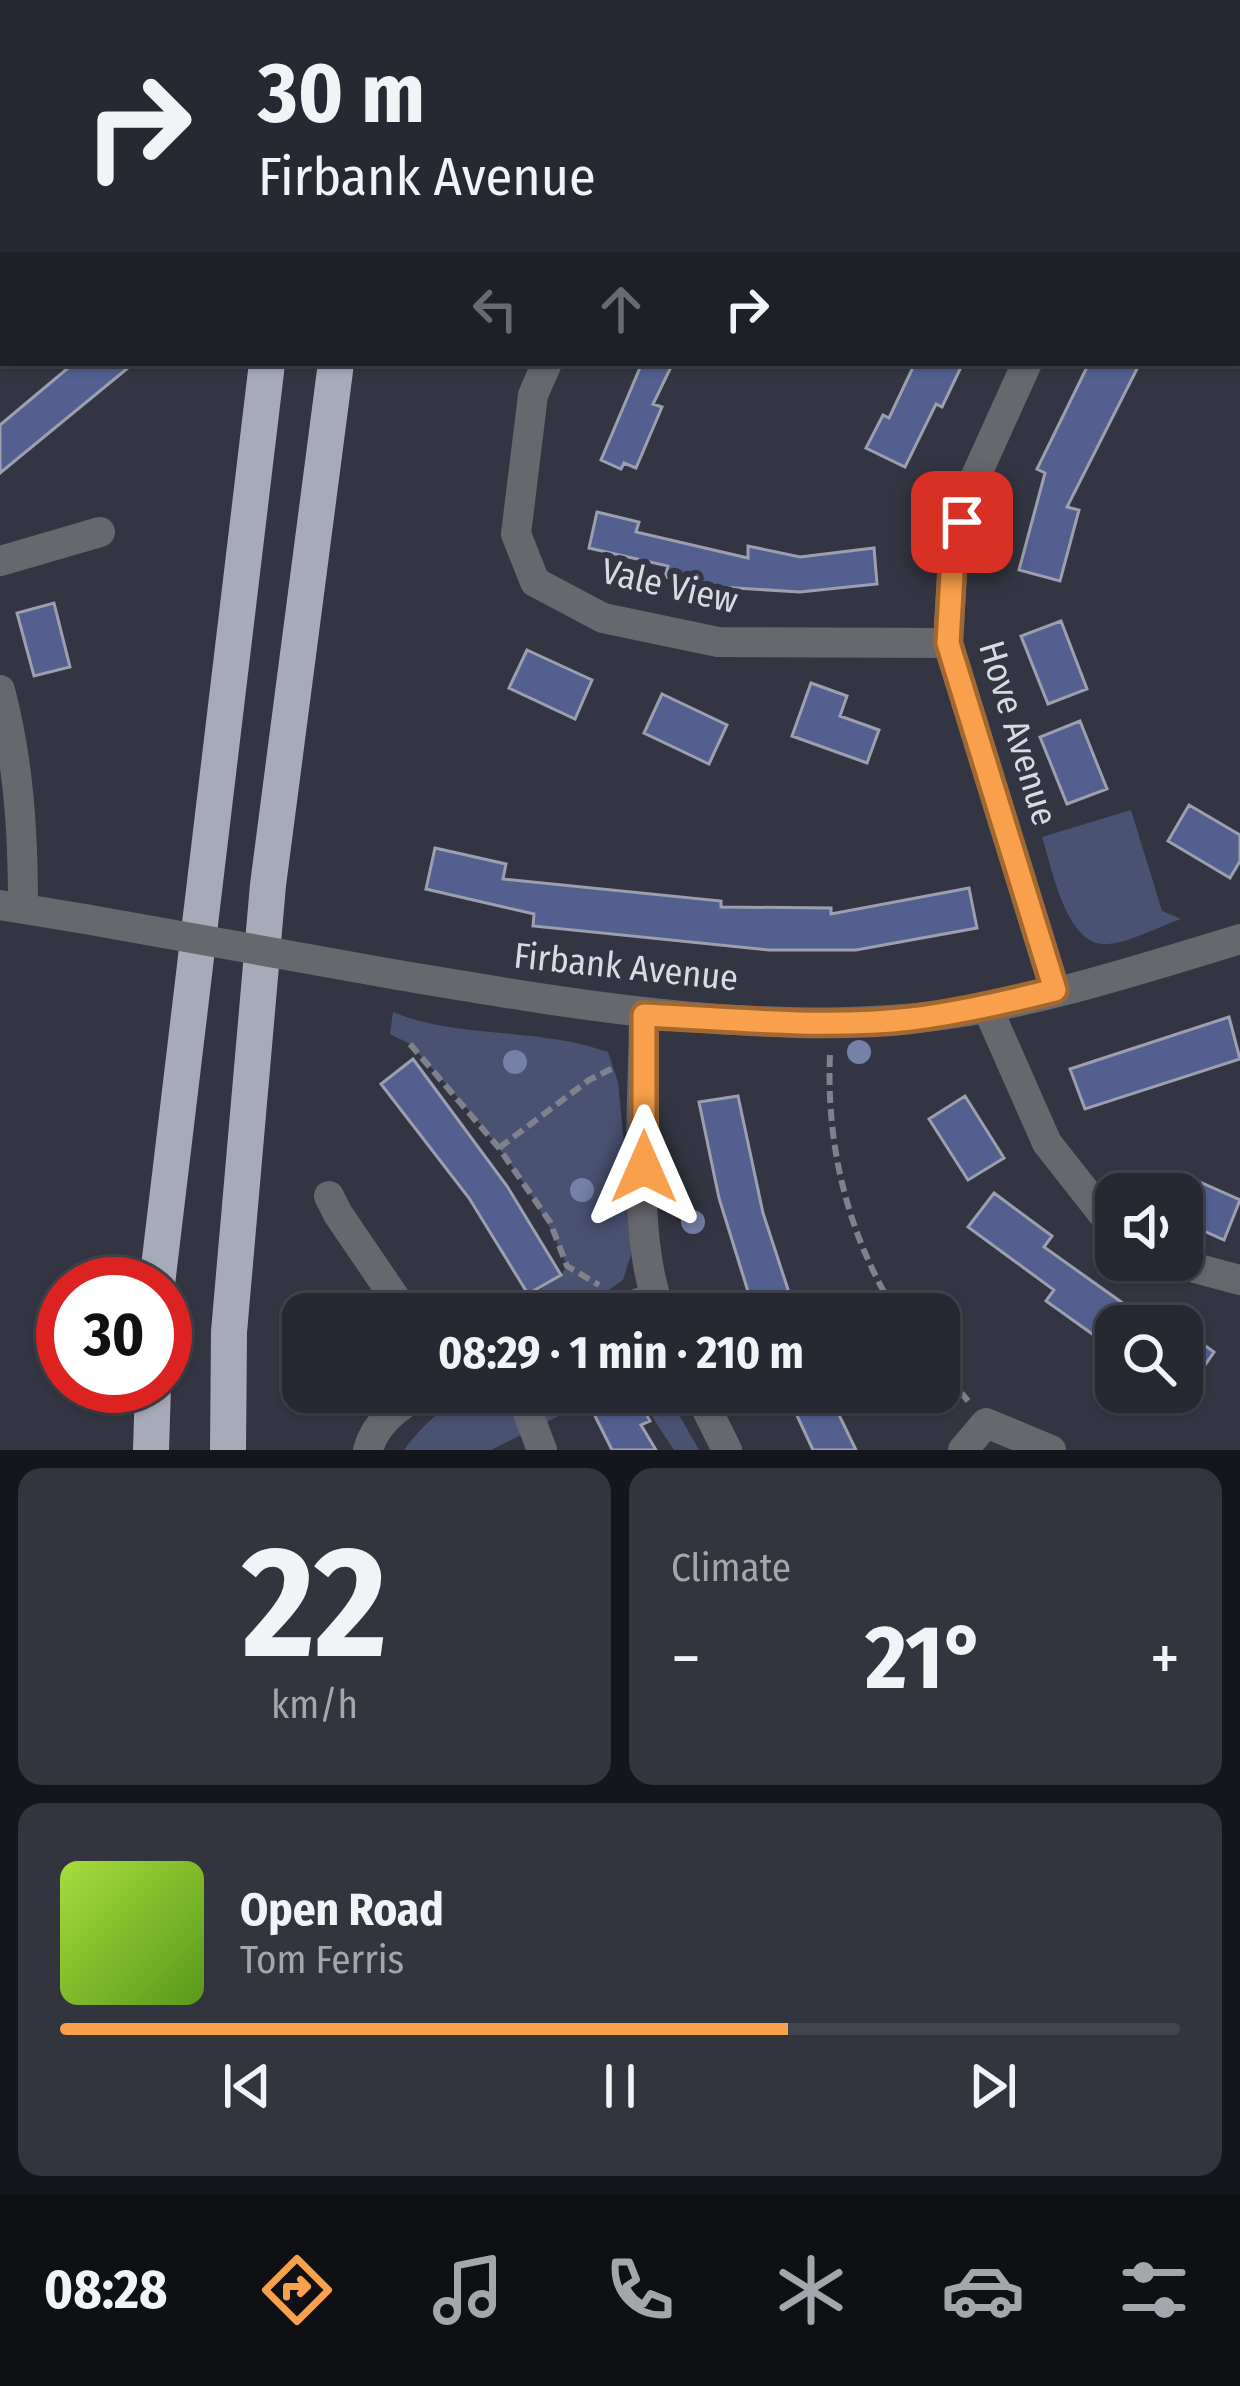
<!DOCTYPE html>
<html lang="en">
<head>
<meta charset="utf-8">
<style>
  body { margin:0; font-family:"Fira Sans Condensed",sans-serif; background:#32343e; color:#f1f3f6; height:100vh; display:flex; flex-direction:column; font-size:45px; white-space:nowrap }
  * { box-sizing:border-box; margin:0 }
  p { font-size:39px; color:#a4a6ac }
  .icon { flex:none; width:66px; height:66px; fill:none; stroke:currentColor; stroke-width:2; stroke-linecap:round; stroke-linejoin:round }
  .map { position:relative; height:1450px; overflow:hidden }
  .panel { display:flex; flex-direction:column; gap:18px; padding:18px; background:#15161c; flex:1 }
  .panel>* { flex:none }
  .guide { position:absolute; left:0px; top:0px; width:1242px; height:366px; box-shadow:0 3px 9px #0004,0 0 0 3px #42444d; background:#262832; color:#f1f3f6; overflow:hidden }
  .controls { position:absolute; left:1095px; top:1173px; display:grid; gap:24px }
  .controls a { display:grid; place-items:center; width:108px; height:108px; border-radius:24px; background:#262832; box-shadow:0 3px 9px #0004,0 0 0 3px #42444d; font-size:60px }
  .speed { position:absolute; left:36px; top:1257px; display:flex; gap:24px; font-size:60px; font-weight:700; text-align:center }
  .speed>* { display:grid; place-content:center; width:156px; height:156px; border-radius:50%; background:#262832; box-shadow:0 3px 9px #0004,0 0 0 3px #42444d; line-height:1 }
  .speed .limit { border:18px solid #d22; background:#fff; color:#111 }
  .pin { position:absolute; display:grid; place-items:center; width:102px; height:102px; color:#fff; margin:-51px; border-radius:24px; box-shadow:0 6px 18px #0006 }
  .me { position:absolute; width:132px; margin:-66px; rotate:0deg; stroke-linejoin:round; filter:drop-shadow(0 0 9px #0008) }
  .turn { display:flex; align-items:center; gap:42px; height:252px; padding:0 60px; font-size:54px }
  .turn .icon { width:156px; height:156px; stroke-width:2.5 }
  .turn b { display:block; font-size:84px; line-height:102px }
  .lanes { display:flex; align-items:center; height:114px; padding:0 60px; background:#0003; justify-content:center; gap:60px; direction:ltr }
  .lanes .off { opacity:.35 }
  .big { font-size:90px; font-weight:700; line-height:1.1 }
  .panel .widget { flex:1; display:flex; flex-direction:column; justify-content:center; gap:18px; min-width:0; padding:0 42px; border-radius:24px; background:#32343e }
  .panel .dial { align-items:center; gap:0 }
  .dial b { font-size:156px; line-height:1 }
  .song { display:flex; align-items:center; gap:36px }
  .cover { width:144px; height:144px; border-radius:18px; background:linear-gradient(135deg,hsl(80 70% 55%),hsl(90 70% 35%)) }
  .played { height:12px; border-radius:6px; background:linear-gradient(90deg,#f8a04b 65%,#42444d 65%) }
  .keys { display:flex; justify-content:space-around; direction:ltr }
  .heat { display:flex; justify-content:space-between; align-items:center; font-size:66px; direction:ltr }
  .panel .tiles { flex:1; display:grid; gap:18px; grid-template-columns:1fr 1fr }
  .widget:last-child { grid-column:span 2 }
  .trip { position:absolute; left:282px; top:1293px; width:678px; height:120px; border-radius:24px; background:#262832; box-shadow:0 3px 9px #0004,0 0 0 3px #42444d; font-weight:700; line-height:120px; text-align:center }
  .dock { display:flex; height:192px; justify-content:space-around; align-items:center; background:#0f1014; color:#a4a6ac }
  .dock .icon { width:84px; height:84px }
  .dock .active { color:#f8a04b }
  .dock b { font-size:54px; color:#f1f3f6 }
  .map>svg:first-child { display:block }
</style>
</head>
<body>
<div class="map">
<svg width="1240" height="1450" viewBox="0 0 1240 1450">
  <rect width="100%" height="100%" fill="#333642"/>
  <!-- green -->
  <path fill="#4a5272" d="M1131,810L1162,911L1181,919C1158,927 1131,942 1108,944C1066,948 1052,867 1042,837Z
    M393,1012C457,1039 538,1027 608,1052L618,1082L634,1245L623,1280L594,1300L506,1314L561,1275L567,1266C534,1181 471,1111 410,1044L390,1034Z
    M473,1392H606L491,1450H404C424,1423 443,1407 473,1392Z
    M636,1392H666L699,1450H674Z"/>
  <!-- building -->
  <path fill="#525f8f" stroke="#9ca0ae" stroke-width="3" d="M74,363H134L0,473V425Z
    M642,363H673L653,404L662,407L636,468L624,463L621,469L601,460Z
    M915,363H963L942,407L936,404L905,467L866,448L883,415L889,418Z
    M1089,363H1140L1067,507L1079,510L1060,581L1019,570L1045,473L1037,469Z
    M597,512L639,522L636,532L748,558V546L800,557L874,548L877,584L800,592L704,586L665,577L668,566L589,548Z
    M54,603L70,667L34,676L17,613Z
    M1061,621L1087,689L1048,704L1021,636Z
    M527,650L592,680L575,719L509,688Z
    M811,683L847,696L840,716L879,730L867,763L792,736Z
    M662,694L727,725L709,764L644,733Z
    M1080,721L1107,789L1067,804L1040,737Z
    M1189,805L1240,835V861L1230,878L1168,841Z
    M435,848L506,864L503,879L721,901V907L831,908V914L969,888L977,928L856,950H769L533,926L534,914L426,889Z
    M1229,1017L1240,1059L1085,1109L1070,1069Z
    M413,1059L507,1186L561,1275L528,1294L469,1198L381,1084Z
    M738,1096L763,1213L796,1314H755L719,1198L699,1102Z
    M965,1096L1004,1158L968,1180L929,1119Z
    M1182,1174L1240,1200L1224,1240L1182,1221Z
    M994,1193L1052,1236L1044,1247L1155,1326H1116L1105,1343L1046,1301L1054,1290L968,1227Z
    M1182,1329L1214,1352L1182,1398Z
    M606,1392H634L650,1421L641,1425L656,1450H612L587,1400Z
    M786,1392H828L856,1450H813Z"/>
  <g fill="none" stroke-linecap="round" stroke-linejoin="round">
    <!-- path -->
    <path stroke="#7f818b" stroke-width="6" stroke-dasharray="12 6" stroke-linecap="butt" d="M63,0L64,3
      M135,0L136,3
      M0,276L3,279
      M0,358L3,355
      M410,1044L499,1148L550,1222L567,1266L599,1285
      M830,1055C826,1146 848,1236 897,1314
      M499,1148L589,1080L613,1068
      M939,1365L968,1401"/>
    <!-- minor -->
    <path stroke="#66686e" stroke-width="30" d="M1181,3L1182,0
      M0,12L3,23
      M0,152L3,148
      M1239,180H1240
      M547,363L533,395L516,534L535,582L603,618L718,642L948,643
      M1027,363L971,487L953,557L948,643L1055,990
      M0,561L100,532
      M0,690C19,763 23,833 23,908
      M0,905L85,919
      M398,975C566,1003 733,1033 904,1019C1013,1011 1135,971 1240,939
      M987,1007L1047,1143L1106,1218L1116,1225
      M644,1015C644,1097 630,1243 662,1314
      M329,1196L338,1214L406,1314
      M1165,1260L1240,1280
      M605,1314L654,1298
      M520,1392L542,1450
      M698,1392L727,1450
      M368,1450C376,1421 398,1407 423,1392
      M963,1450L986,1423L1051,1450"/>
    <!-- highway -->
    <path stroke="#a7abb9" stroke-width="36" d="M292,3V0
      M367,3V0
      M157,1284L267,363
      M151,1450L153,1386
      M228,1450L229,1332L268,885L336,363"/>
    <!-- minor-bridge -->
    <path stroke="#66686e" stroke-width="30" d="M85,919L398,975"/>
  </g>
  <!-- trees -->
  <g fill="#7681a7">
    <circle cx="859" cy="1052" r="12"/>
    <circle cx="515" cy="1062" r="12"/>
    <circle cx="582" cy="1190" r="12"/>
    <circle cx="693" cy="1222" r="12"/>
  </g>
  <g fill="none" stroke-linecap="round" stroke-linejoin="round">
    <!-- route casing -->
    <g stroke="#a16831" stroke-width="30">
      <path id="route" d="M644,1167V1015C732,1019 823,1029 911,1019C960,1013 1007,1002 1055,990L948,643L953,557L962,522"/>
    </g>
    <!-- route -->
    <use href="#route" stroke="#f8a04b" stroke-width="21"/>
  </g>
  <g text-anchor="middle" stroke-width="12" stroke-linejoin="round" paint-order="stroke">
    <!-- street labels -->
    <g font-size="36" fill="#d9dbe2" stroke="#333642">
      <text transform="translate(670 585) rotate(13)" y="13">Vale View</text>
      <text transform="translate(1019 733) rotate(73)" y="13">Hove Avenue</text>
      <text transform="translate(626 966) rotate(6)" y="13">Firbank Avenue</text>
    </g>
  </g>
</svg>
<div class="controls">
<a><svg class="icon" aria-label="sound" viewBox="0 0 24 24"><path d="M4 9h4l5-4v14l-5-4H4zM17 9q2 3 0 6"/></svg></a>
<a><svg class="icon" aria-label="search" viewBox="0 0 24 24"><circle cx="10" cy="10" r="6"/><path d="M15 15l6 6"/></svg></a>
</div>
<div class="speed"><div class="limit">30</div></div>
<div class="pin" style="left:962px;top:522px;background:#d93025"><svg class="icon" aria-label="arrive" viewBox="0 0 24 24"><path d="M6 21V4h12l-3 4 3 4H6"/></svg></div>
<svg class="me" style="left:644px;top:1167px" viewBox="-20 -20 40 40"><path d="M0-17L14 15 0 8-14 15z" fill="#f8a04b" stroke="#fff" stroke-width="4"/></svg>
<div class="trip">08:29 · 1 min · 210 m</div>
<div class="guide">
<div class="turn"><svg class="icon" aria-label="right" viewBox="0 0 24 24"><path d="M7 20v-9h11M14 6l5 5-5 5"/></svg><div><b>30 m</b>Firbank Avenue</div></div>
<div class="lanes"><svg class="icon off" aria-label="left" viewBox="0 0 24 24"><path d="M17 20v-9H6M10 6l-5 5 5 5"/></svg><svg class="icon off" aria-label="ahead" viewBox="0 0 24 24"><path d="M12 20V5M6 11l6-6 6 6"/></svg><svg class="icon" aria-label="right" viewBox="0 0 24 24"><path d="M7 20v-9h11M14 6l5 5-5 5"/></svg></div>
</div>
</div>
<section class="panel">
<div class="tiles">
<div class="widget dial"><b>22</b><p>km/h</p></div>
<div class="widget"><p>Climate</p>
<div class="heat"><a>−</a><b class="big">21°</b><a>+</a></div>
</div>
<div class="widget">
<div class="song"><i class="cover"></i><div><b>Open Road</b><p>Tom Ferris</p></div></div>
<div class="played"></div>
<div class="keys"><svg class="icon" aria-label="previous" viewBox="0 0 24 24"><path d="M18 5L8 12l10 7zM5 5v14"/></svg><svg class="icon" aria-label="pause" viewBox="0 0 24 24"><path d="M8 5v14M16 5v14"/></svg><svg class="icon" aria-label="next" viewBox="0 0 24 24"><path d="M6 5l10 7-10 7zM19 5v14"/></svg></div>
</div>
</div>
</section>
<nav class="dock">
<b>08:28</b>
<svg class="icon active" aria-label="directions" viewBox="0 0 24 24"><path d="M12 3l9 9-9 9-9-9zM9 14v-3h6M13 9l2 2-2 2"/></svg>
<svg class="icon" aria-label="music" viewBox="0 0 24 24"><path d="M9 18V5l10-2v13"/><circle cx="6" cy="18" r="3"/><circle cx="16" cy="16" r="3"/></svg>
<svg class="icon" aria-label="phone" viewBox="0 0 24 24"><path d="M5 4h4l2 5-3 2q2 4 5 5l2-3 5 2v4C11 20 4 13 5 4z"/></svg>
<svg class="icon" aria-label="climate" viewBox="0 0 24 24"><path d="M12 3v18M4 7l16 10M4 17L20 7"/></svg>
<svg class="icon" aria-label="car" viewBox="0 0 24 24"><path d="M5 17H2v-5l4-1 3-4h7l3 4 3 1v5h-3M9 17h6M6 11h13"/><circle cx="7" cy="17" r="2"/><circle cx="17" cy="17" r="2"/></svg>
<svg class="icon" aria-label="filters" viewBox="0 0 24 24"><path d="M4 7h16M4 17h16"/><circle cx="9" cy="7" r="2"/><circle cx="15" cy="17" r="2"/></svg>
</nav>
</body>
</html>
